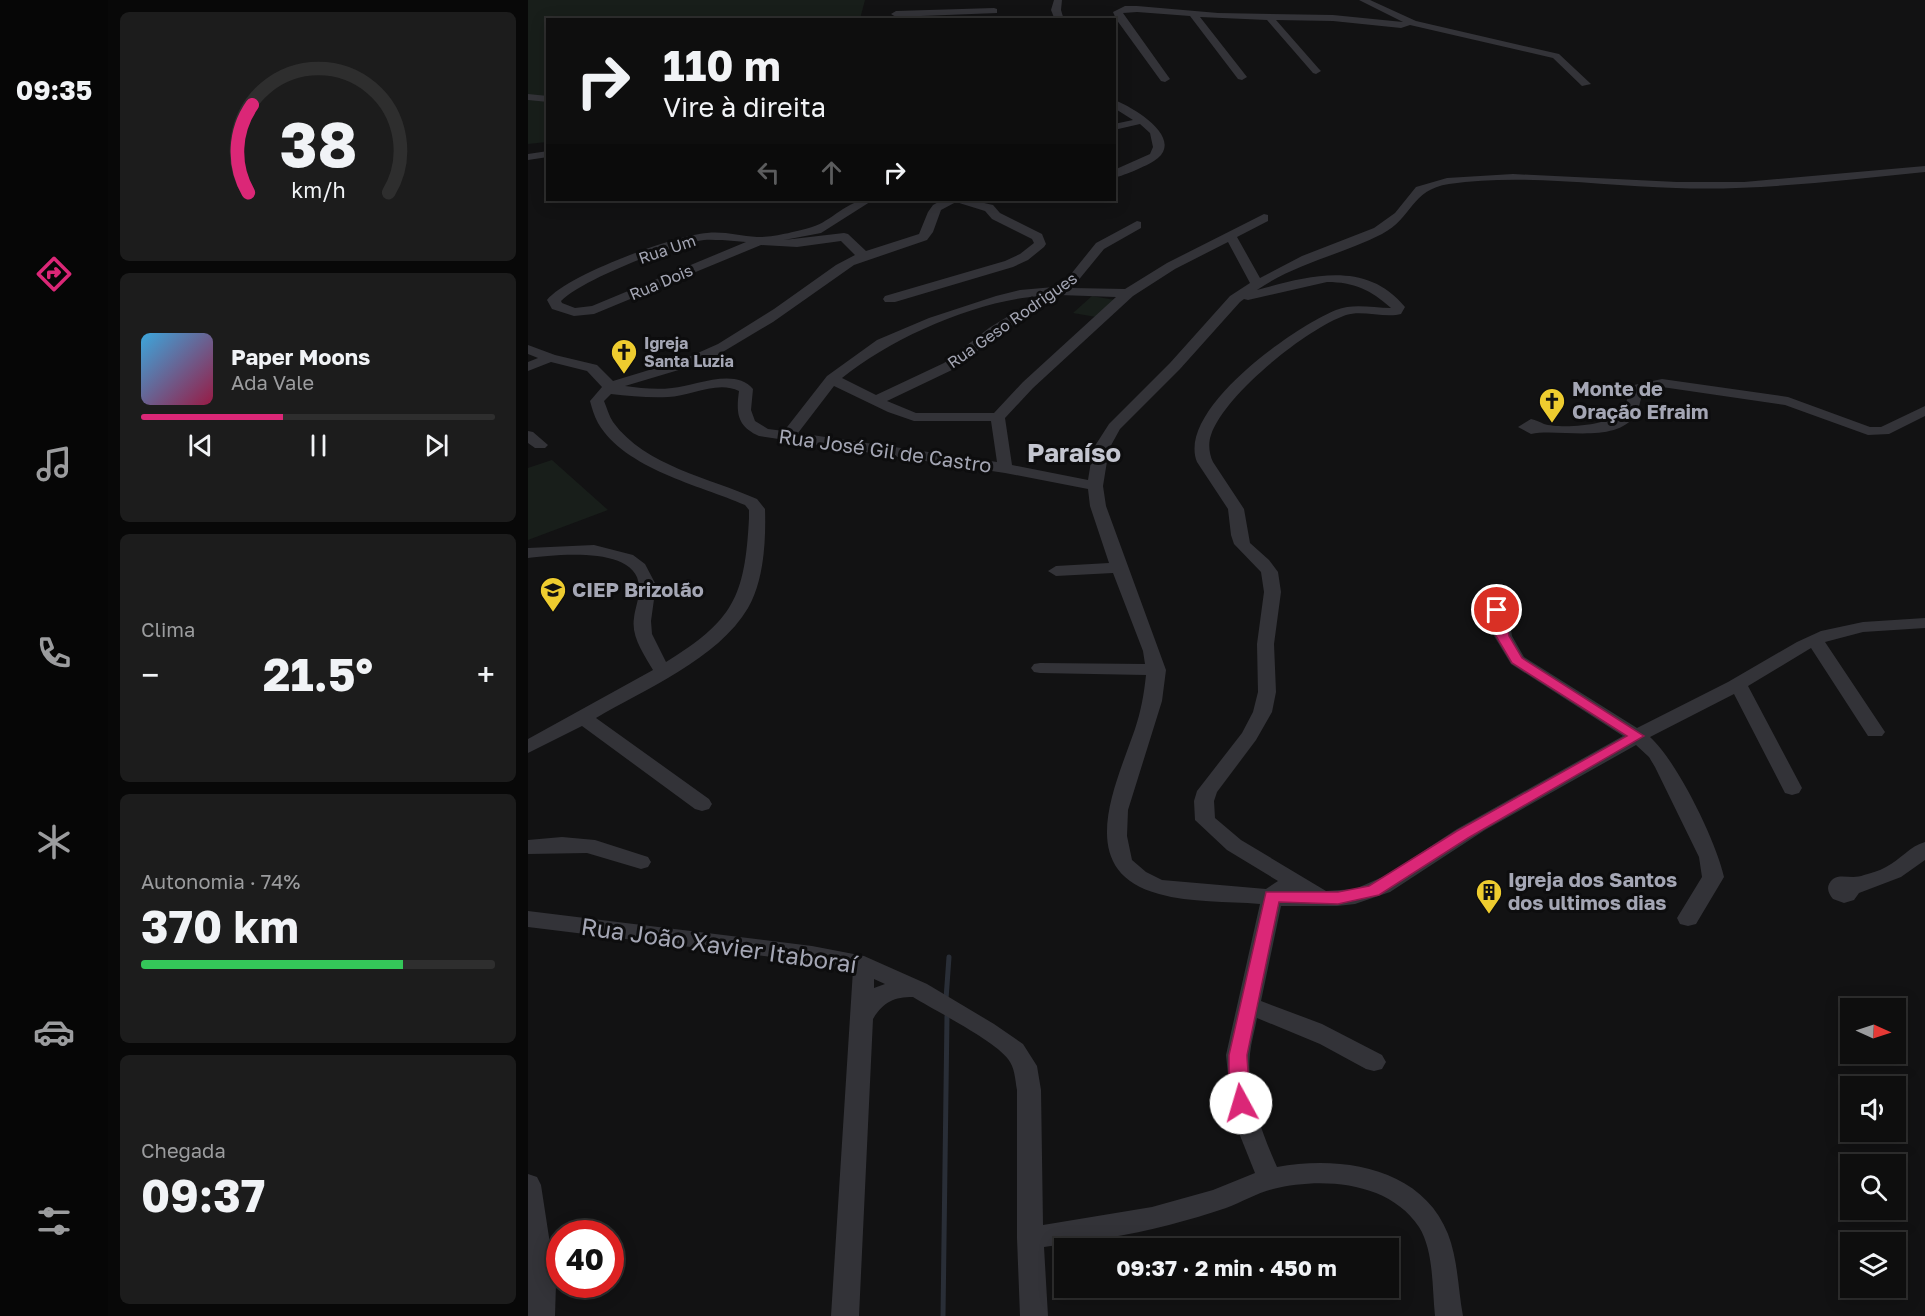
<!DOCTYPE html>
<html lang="pt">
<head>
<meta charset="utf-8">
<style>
  body { margin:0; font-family:"Golos Text",sans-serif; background:#1c1c1c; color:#f1f3f6; height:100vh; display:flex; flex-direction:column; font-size:22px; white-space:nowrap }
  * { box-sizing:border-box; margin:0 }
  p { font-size:20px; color:#9b9c9e }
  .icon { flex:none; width:33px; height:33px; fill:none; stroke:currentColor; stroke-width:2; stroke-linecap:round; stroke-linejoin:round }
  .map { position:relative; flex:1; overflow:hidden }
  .details { display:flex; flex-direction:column; gap:12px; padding:12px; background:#080808; width:420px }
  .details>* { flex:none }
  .hud { position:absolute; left:18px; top:18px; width:570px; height:183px; border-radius:0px; box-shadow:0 3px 15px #0003,0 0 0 2px #2e2e2e; background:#0e0e0e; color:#f1f3f6; overflow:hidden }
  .needle { width:39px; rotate:93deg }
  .tools { position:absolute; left:1312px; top:998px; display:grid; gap:12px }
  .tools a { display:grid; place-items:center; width:66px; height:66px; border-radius:0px; background:#0e0e0e; box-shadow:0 3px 15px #0003,0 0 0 2px #2e2e2e; font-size:30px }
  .speed { position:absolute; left:18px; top:1220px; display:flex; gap:12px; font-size:30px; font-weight:700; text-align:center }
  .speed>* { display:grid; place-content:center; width:78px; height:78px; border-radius:50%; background:#0e0e0e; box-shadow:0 3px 15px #0003,0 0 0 2px #2e2e2e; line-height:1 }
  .speed .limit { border:9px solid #d22; background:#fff; color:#111 }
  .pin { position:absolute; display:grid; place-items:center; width:51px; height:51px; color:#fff; margin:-26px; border:3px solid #fff; border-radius:50%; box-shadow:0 2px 6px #0007 }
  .me { position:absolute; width:66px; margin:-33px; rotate:354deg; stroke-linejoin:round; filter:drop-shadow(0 0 4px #0008) }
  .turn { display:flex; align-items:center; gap:21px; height:126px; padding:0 18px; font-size:27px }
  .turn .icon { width:78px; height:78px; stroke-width:2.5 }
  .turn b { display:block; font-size:42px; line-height:51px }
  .lanes { display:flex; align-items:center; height:57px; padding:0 18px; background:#0003; justify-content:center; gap:30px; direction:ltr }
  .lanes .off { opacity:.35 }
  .big { font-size:45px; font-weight:700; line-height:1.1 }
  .details .card { flex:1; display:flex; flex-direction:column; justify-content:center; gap:9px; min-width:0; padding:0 21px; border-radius:9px; background:#1c1c1c }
  .details .dial { align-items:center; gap:0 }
  .dial svg { height:156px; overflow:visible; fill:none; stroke:#2e2e2e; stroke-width:7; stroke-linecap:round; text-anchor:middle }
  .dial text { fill:#f1f3f6; stroke:none }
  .song { display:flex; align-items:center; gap:18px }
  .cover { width:72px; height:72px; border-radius:9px; background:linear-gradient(135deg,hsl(200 70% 55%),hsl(340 70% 35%)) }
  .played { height:6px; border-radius:3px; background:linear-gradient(90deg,#db2777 40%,#2e2e2e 40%) }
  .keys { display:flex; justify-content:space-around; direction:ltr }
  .heat { display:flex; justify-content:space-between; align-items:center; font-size:33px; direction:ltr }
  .charge { height:9px; border-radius:4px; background:linear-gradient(90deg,#34c759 74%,#2e2e2e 0) }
  .trip { position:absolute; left:526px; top:1238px; width:345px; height:60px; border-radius:0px; background:#0e0e0e; box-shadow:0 3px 15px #0003,0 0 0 2px #2e2e2e; font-weight:700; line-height:60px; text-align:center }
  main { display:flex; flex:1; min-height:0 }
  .tabs { display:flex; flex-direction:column; width:108px; justify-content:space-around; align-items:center; background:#060606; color:#9b9c9e }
  .tabs .icon { width:42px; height:42px }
  .tabs .on { color:#db2777 }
  .tabs b { font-size:27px; color:#f1f3f6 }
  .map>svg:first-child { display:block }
</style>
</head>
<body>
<main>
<nav class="tabs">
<b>09:35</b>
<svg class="icon on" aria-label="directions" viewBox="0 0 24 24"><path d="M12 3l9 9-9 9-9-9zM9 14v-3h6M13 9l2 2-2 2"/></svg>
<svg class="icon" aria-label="music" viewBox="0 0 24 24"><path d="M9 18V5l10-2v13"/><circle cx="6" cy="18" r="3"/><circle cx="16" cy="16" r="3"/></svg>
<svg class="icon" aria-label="phone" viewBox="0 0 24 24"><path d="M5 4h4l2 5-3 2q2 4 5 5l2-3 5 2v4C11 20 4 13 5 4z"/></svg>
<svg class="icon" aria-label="climate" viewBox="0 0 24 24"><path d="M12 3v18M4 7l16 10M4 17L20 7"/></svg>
<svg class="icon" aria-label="car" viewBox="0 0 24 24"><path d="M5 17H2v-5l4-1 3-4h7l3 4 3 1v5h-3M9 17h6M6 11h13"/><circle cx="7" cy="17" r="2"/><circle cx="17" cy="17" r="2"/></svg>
<svg class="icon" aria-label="filters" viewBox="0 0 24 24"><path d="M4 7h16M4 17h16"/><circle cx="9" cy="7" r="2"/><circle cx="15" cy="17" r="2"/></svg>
</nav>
<section class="details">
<div class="card dial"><svg viewBox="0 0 100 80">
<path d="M14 69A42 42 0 1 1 86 69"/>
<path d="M14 69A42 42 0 0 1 16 24" stroke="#db2777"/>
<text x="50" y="56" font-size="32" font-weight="700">38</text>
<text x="50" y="72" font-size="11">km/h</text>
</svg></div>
<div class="card">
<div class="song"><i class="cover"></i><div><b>Paper Moons</b><p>Ada Vale</p></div></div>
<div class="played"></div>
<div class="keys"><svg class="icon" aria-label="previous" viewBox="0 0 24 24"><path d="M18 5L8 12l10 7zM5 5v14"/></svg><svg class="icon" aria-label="pause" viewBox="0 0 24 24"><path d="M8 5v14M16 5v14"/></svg><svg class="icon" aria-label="next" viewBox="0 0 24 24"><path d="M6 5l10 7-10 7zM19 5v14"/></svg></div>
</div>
<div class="card"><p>Clima</p>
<div class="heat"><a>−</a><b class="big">21.5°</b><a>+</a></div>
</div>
<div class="card"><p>Autonomia · 74%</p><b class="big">370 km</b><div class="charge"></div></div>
<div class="card"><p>Chegada</p><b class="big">09:37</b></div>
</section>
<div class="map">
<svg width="1397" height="1316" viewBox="0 0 1397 1316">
  <rect width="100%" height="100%" fill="#121213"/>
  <!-- green -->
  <path fill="#181e1a" d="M0,0H337L332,19L20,20L19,142L0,144Z
    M564,296L587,300L568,317L545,313Z
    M24,460L80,510L0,540V468Z"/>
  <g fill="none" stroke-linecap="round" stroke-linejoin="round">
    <!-- stream -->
    <path stroke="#292e37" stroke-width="5" d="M418,999L421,957
      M415,1316L419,1016"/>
    <!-- minor -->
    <path fill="#333338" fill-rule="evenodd" d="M526,0H534L533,10L536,20H527L523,10Z
      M831,0H842L888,21L1031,54L1063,84L1054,86L1025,58L882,25L873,28L805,21L748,20L791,69L793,71L788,74L785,73L739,20L672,17L719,77L714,80L710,79L662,16L609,12L595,13L642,79L637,82L633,81L588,19L585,12L597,6H609L690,13L805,15L875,22Z
      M466,8L469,9V13L368,17L363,14L368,11Z
      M0,94L20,96V102L0,100Z
      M586,100C603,106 655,136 630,158C622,165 597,175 586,178V170L622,154L625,147L622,133L612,124L586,130V124L605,120L586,108Z
      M20,151V157L0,160V154Z
      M1397,166V172C1314,180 1231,191 1148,188C1073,186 995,173 921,184C882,190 885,218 854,234C813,255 768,263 729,290C780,276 838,259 877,307L873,314L868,315C852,317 833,310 818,315C778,329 696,395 683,435C680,443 681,454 685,462L716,509L722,543L741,560L750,572L753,592L746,644L748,692L744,712L728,740L689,792L686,801L687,818L713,840L798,891L827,889L859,875L929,829L1095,736L983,664L966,636L959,596L962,592H974L977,596L984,636L996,657L1109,728L1200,682L1269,642L1293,631L1335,622L1397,618V628L1335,632L1297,642L1357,732L1354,736H1340L1283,648L1220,686L1274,788L1271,793L1264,795L1257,793L1206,694L1122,737C1149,761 1188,841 1196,877L1168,924L1160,926L1152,924L1149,918L1174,877L1171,857L1127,767L1121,757L1108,745L957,830L862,892L827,904L809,906H753L733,1001L794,1024L854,1055L858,1062L854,1069L846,1071L838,1069L792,1044L729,1018C727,1030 723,1042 722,1054C718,1092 734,1133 749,1167C812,1155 894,1167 920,1234C930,1260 930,1289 935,1316H907C904,1288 906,1251 891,1227C861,1181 793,1177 745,1189C729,1193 714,1202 698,1208C680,1214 660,1220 641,1225C600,1236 558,1241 516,1247L520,1316H492L489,1238V1090C487,1079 487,1068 480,1059C467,1041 406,1010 385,997C366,997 355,1002 345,1019L331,1316H303L325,970L284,962L0,927V911L284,946L336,956L399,984L466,1024L495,1044L509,1066L513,1090L515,1225L624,1207L685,1190L727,1173L711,1133L703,1104L698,1055L732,904C699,901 663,903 631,894C545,871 587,787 607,729C613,711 616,694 618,675L512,673L506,672L503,668L506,664L512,663L617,664L615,651L585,573L528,576L520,571L528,566L581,563L562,506L560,489L477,473L231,436C209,426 208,413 211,391C190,380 162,396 140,397C122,398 101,396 83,394L76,401C79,408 81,416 85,422C117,466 182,478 229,499L237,509C238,540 236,581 220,608C190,659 117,689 68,718L181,799L184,804L181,809L174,811L167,809L54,726L0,753V739L125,670C116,654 103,637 106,618C107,608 112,597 111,586C109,545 26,555 0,558V548L66,545L105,555L117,564L128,585L123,621L124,634L138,662C205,621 217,597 221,518V510L217,505C171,485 97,469 70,423C66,416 64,408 62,401L74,387L59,371L23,362L0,371V362L10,358L0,354V345L27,355L69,365L85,381L154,360L190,344L246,309L308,265L327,255L313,241L269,247L233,245L66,314L46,316L24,309L19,300C39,275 147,235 179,233C196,231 212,236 229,237C242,238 271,231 284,227C305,221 321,197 345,200L293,233L256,240L316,233L320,234L338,251L391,234L400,212L405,205L414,200H443L465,205L472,213L514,234L518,244L516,247L500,260L485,267L367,302H357L355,299L357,296L477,261L492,254L506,243L504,239L464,219L457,211L428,202L413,210L405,232L399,240L326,265L245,322L188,356L154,369L97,386C112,388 128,390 144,388C167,386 207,367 225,389L223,410L227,421L240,429L256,431L299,376L349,340L401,318L468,296L492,290L526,287L539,279L568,243L609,221L613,222V228L576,249L544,288L597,289L639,263L736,214L740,215V221L709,237L732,278L774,256L846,228L867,213L888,187L919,178L985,174L1149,182H1216ZM194,240L218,242L64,306L47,308L34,303L33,301C55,279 139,247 170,241C178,239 186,240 194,240ZM700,242L722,283L702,296L642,363L581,424L565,449L560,480L484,465L477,418L505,388L605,296L647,269ZM799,282C826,282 843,290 863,308C844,308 826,303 808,310C766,327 648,410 669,462L700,509L703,535L706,544L733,572L736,592L729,644L730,692L725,712L714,733L669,791L666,801L667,820L699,850L750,881L738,889L634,880L618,872L604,860L599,836L600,810L634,701L638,670L578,506L575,486L581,449L592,429L652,369L712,302L716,299L720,300ZM532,295L588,297L495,382L466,413H388L359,401L426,369L471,334ZM513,296L461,328L416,363L348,395L314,378C363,338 449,300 513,296ZM306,386L360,412L386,421H463L469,462L270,433ZM346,979L357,984L346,988Z
      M1134,379L1260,397L1342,427H1353L1397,406V416L1361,434L1340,435L1257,405L1134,387L1116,391C1112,398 1112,407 1108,414C1089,445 1031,428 1003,434L990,427L1003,419C1008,420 1012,422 1016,424C1032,429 1084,426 1094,411C1100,403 1099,393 1106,385Z
      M0,431L5,432L20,445L17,448H7L0,443Z
      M34,837L67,840L120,857L123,862L120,867L113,869L59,853L0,854V840Z
      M1397,842V860L1373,877L1331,893L1326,900L1316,903L1305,899C1300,893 1297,886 1305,879C1313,873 1324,880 1336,875C1343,873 1351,871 1358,867C1372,860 1382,846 1397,842Z
      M0,1174L9,1177L13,1185L28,1283L27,1316H0Z"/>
  </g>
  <!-- route -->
  <path fill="#db2777" stroke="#8e194d" stroke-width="1.5" d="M969,607L976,610L981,636L994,658L1116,736L940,838L851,895L810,904L751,902L719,1055C719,1068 724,1099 720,1108L713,1110L707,1108L701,1079V1055L738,892H810L841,886L929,831L1099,736L984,663L968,636L963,610Z"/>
  <!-- icons -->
  <defs>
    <g id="church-pin" transform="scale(1.35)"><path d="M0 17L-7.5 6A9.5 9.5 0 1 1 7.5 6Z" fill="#eecc2f" stroke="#0d0d0e"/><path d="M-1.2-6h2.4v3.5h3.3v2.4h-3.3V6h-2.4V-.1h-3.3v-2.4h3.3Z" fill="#111"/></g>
    <g id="school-pin" transform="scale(1.35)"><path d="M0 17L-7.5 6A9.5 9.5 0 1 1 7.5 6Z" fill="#eecc2f" stroke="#0d0d0e"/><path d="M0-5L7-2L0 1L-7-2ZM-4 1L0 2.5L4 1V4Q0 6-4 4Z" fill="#111"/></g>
    <g id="building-pin" transform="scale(1.35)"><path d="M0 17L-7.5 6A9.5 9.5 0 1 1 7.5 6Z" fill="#eecc2f" stroke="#0d0d0e"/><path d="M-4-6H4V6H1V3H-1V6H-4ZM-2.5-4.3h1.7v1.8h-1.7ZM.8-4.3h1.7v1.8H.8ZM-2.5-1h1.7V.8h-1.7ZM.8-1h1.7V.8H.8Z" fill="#111"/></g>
  </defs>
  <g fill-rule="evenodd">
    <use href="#church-pin" x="96" y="352"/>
    <use href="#church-pin" x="1024" y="401"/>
    <use href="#school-pin" x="25" y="590"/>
    <use href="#building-pin" x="961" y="892"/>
  </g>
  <g text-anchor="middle" stroke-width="6" stroke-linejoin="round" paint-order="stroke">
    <!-- far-street labels -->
    <g font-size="16" fill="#a4a6b4" stroke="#0d0d0e">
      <text transform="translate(139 249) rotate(-19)" y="6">Rua Um</text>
      <text transform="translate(133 282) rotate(-23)" y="6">Rua Dois</text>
      <text transform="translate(484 320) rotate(-35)" y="6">Rua Geso Rodrigues</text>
    </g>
    <!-- far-poi labels -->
    <g font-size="16" font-weight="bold" fill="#a4a6b4" stroke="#0d0d0e" text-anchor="start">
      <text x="116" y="349">Igreja<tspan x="116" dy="18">Santa Luzia</tspan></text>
    </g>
    <!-- poi labels -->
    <g font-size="20" font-weight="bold" fill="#a4a6b4" stroke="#0d0d0e" text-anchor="start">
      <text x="1044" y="396">Monte de<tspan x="1044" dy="23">Oração Efraim</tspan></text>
      <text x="44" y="597">CIEP Brizolão</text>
      <text x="980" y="887">Igreja dos Santos<tspan x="980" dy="23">dos ultimos dias</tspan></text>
    </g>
    <!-- street labels -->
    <g font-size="20" fill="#a4a6b4" stroke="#0d0d0e">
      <text transform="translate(357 451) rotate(8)" y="7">Rua José Gil de Castro</text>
    </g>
    <!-- near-street labels -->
    <g font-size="24" fill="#a4a6b4" stroke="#0d0d0e">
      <text transform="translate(191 946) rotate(8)" y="8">Rua João Xavier Itaboraí</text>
    </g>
    <!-- district labels -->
    <g font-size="26" font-weight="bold" fill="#c4c6d0" stroke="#0d0d0e">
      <text x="546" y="462">Paraíso</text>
    </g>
  </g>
</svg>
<div class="tools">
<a><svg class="needle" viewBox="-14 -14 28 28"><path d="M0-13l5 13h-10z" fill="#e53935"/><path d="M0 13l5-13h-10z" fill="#9b9c9e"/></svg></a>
<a><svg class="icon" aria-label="sound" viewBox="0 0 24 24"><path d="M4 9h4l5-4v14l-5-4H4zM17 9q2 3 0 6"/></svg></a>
<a><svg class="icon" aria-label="search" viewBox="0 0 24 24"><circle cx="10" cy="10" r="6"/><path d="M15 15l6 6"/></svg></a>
<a><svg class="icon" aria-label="layers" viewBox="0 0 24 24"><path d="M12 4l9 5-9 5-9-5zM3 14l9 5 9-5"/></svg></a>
</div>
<div class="speed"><div class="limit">40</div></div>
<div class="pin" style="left:969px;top:610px;background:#d93025"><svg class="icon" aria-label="arrive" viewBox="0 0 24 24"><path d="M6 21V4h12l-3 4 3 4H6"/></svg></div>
<svg class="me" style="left:713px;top:1103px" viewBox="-20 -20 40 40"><circle r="19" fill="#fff"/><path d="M0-13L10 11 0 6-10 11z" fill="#db2777"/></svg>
<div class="trip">09:37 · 2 min · 450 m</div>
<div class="hud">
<div class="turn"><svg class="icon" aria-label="right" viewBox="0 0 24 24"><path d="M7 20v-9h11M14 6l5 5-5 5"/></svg><div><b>110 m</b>Vire à direita</div></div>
<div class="lanes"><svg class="icon off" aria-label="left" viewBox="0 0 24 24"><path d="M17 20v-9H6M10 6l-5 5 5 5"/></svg><svg class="icon off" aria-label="ahead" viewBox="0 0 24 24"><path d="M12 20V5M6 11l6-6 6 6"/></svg><svg class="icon" aria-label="right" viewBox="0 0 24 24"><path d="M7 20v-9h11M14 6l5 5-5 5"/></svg></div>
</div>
</div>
</main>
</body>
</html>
